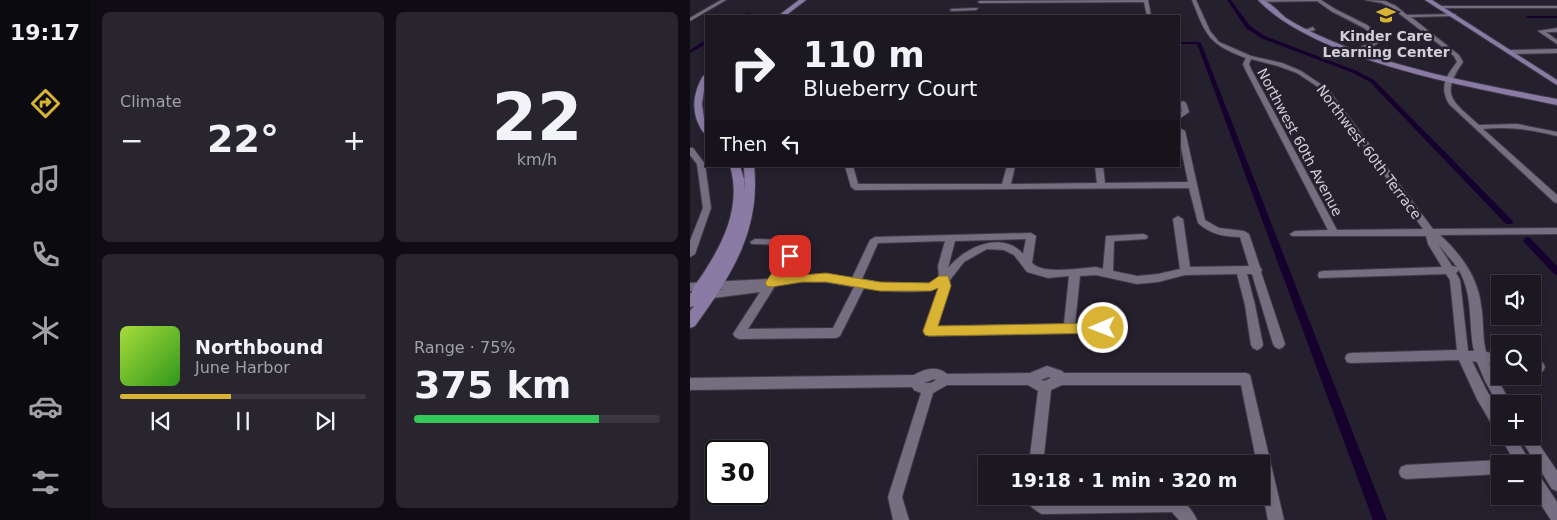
<!DOCTYPE html>
<html lang="en">
<head>
<meta charset="utf-8">
<style>
  body { margin:0; font-family:"DejaVu Sans",sans-serif; background:#29252f; color:#f1f3f6; height:100vh; display:flex; flex-direction:column; font-size:19px; white-space:nowrap }
  * { box-sizing:border-box; margin:0 }
  p { font-size:16px; color:#a0a0a5 }
  .icon { flex:none; width:28px; height:28px; fill:none; stroke:currentColor; stroke-width:2; stroke-linecap:round; stroke-linejoin:round }
  .map { position:relative; flex:1; overflow:hidden }
  .side { display:flex; flex-direction:column; gap:12px; padding:12px; background:#0f0d13; width:600px }
  .side>* { flex:none }
  .banner { position:absolute; left:15px; top:15px; width:475px; height:152px; border-radius:0px; box-shadow:0 2px 8px #0003,0 0 0 1px #3a3740; background:#1c1822; color:#f1f3f6; overflow:hidden }
  .tools { position:absolute; left:801px; top:275px; display:grid; gap:10px }
  .tools a { display:grid; place-items:center; width:50px; height:50px; border-radius:0px; background:#1c1822; box-shadow:0 2px 8px #0003,0 0 0 1px #3a3740; font-size:25px }
  .speed { position:absolute; left:15px; top:440px; display:flex; gap:10px; font-size:25px; font-weight:700; text-align:center }
  .speed>* { display:grid; place-content:center; width:65px; height:65px; border-radius:50%; background:#1c1822; box-shadow:0 2px 8px #0003,0 0 0 1px #3a3740; line-height:1 }
  .speed .limit { border:2px solid #111; border-radius:8px; background:#fff; color:#111 }
  .pin { position:absolute; display:grid; place-items:center; width:42px; height:42px; color:#fff; margin:-21px; border-radius:10px; box-shadow:0 2px 8px #0006 }
  .me { position:absolute; width:55px; margin:-28px; rotate:269deg; stroke-linejoin:round; filter:drop-shadow(0 0 4px #0008) }
  .turn { display:flex; align-items:center; gap:18px; height:105px; padding:0 15px; font-size:22px }
  .turn .icon { width:65px; height:65px; stroke-width:2.5 }
  .turn b { display:block; font-size:35px; line-height:42px }
  .then { display:flex; align-items:center; height:48px; padding:0 15px; background:#0003; gap:10px; font-size:19px }
  .big { font-size:38px; font-weight:800; line-height:1.1 }
  .side .widget { flex:1; display:flex; flex-direction:column; justify-content:center; gap:8px; min-width:0; padding:0 18px; border-radius:8px; background:#29252f }
  .side .dial { align-items:center; gap:0 }
  .dial b { font-size:65px; line-height:1 }
  .song { display:flex; align-items:center; gap:15px }
  .cover { width:60px; height:60px; border-radius:8px; background:linear-gradient(135deg,hsl(80 70% 55%),hsl(110 70% 35%)) }
  .played { height:5px; border-radius:2px; background:linear-gradient(90deg,#d9b334 45%,#3a3740 45%) }
  .keys { display:flex; justify-content:space-around; direction:ltr }
  .heat { display:flex; justify-content:space-between; align-items:center; font-size:28px; direction:ltr }
  .charge { height:8px; border-radius:4px; background:linear-gradient(90deg,#34c759 75%,#3a3740 0) }
  .side .tiles { flex:1; display:grid; gap:12px; grid-template-columns:repeat(2,1fr) }
  .trip { position:absolute; left:288px; top:455px; width:292px; height:50px; border-radius:0px; background:#1c1822; box-shadow:0 2px 8px #0003,0 0 0 1px #3a3740; font-weight:800; line-height:50px; text-align:center }
  main { display:flex; flex:1; min-height:0 }
  .tab-bar { display:flex; flex-direction:column; width:90px; justify-content:space-around; align-items:center; background:#0b0a0e; color:#a0a0a5 }
  .tab-bar .icon { width:35px; height:35px }
  .tab-bar .selected { color:#d9b334 }
  .tab-bar b { font-size:22px; color:#f1f3f6 }
  .map>svg:first-child { display:block }
</style>
</head>
<body>
<main>
<nav class="tab-bar">
<b>19:17</b>
<svg class="icon selected" aria-label="directions" viewBox="0 0 24 24"><path d="M12 3l9 9-9 9-9-9zM9 14v-3h6M13 9l2 2-2 2"/></svg>
<svg class="icon" aria-label="music" viewBox="0 0 24 24"><path d="M9 18V5l10-2v13"/><circle cx="6" cy="18" r="3"/><circle cx="16" cy="16" r="3"/></svg>
<svg class="icon" aria-label="phone" viewBox="0 0 24 24"><path d="M5 4h4l2 5-3 2q2 4 5 5l2-3 5 2v4C11 20 4 13 5 4z"/></svg>
<svg class="icon" aria-label="climate" viewBox="0 0 24 24"><path d="M12 3v18M4 7l16 10M4 17L20 7"/></svg>
<svg class="icon" aria-label="car" viewBox="0 0 24 24"><path d="M5 17H2v-5l4-1 3-4h7l3 4 3 1v5h-3M9 17h6M6 11h13"/><circle cx="7" cy="17" r="2"/><circle cx="17" cy="17" r="2"/></svg>
<svg class="icon" aria-label="filters" viewBox="0 0 24 24"><path d="M4 7h16M4 17h16"/><circle cx="9" cy="7" r="2"/><circle cx="15" cy="17" r="2"/></svg>
</nav>
<section class="side">
<div class="tiles">
<div class="widget"><p>Climate</p>
<div class="heat"><a>−</a><b class="big">22°</b><a>+</a></div>
</div>
<div class="widget dial"><b>22</b><p>km/h</p></div>
<div class="widget">
<div class="song"><i class="cover"></i><div><b>Northbound</b><p>June Harbor</p></div></div>
<div class="played"></div>
<div class="keys"><svg class="icon" aria-label="previous" viewBox="0 0 24 24"><path d="M18 5L8 12l10 7zM5 5v14"/></svg><svg class="icon" aria-label="pause" viewBox="0 0 24 24"><path d="M8 5v14M16 5v14"/></svg><svg class="icon" aria-label="next" viewBox="0 0 24 24"><path d="M6 5l10 7-10 7zM19 5v14"/></svg></div>
</div>
<div class="widget"><p>Range · 75%</p><b class="big">375 km</b><div class="charge"></div></div>
</div>
</section>
<div class="map">
<svg width="867" height="520" viewBox="0 0 867 520">
  <rect width="100%" height="100%" fill="#25202e"/>
  <g fill="none" stroke-linecap="round" stroke-linejoin="round">
    <!-- canal -->
    <path fill="#16002d" fill-rule="evenodd" d="M537,0H541L560,26L575,36L667,71L684,80L822,220L823,222L822,224H816L680,82L663,73L571,38L556,28Z
      M56,13L60,14L57,16H53Z
      M836,16H867V18H838Z
      M14,41H16V44L0,53V50Z
      M489,42H509L511,43L697,520H683L507,44H489Z
      M837,237L840,238L867,266V275L864,274L834,242L833,240Z"/>
    <!-- street casing -->
    <g stroke="#413c49" stroke-width="2">
      <path id="street" d="M31,0H36L0,21V18Z
        M458,0L461,16H457L454,2L290,3L288,2L290,1Z
        M502,0H506L520,31L529,42L561,56L592,63L611,71L638,89L743,229L867,228V234L750,235C771,254 788,278 791,305C794,321 792,337 796,352L810,354V364L799,363L821,404H810V408L795,381L787,362L782,361L797,391L810,413V431L805,430L787,399L769,360L661,363L657,362L655,358L657,354L661,353L767,350L760,280L756,274L629,278L628,275L629,272L633,271L752,267L738,244L736,236H602L600,234L605,231L638,230L555,69L553,64L556,58C518,44 516,35 502,0ZM561,59L588,66L607,73L634,91L733,229L647,230L561,69L559,64ZM748,244L767,267L762,266ZM769,270C784,298 778,323 784,351H778L770,280L766,273Z
        M569,0H631L645,9L677,25L692,38C688,46 672,52 663,52V50L685,41L686,38L674,28L641,11L627,1L571,2Z
        M675,0L695,1L706,6L717,15L766,14L764,16L721,17L769,55L773,62C749,96 763,101 789,125L827,124L867,132V136C842,130 819,126 793,129L867,195V203L864,202L759,104C749,87 756,76 767,62L764,56L702,8L692,3Z
        M752,6H867V8H750Z
        M288,8L286,10L262,11L260,10L262,9Z
        M623,27L625,30L615,33L612,31Z
        M867,28V32H856L867,40V44L848,31Z
        M867,49V53L821,54L818,52L821,50Z
        M493,101L496,103L499,112L489,119V114L492,111L490,103Z
        M489,128L495,131L515,220L529,228L554,231L559,234L570,267L572,270L571,272L595,344L593,347L589,349L585,347L583,344L562,274H557L565,305L573,345L571,348L567,350L563,348L561,345L555,305L547,274L495,275L468,282L447,284L406,275L390,276L385,324L417,325L419,328L417,331L413,333L239,336L235,334L233,331L249,287C235,295 191,291 174,288L150,336L146,338L49,339L45,337L43,334L70,292L0,301V293L35,289L0,291V283L79,279L101,245L62,244L60,242L65,239L111,240L113,242L91,278C115,274 137,274 162,278L180,240L185,237L341,233L346,236L342,263C353,275 390,268 406,267L413,269L416,236L453,234L456,235L458,237L456,239L424,241L423,271L447,276L468,274L490,269L483,219L488,216L493,219L500,267L559,266L550,237C534,237 520,234 508,223L499,188L165,190L161,187L155,166H163L168,184H312L317,166H325L321,184L407,183L405,166H413L415,183L498,182L489,138ZM336,239L333,254C312,230 275,247 258,268L265,241ZM255,241L248,266L249,278L239,283H190L172,279L188,243ZM297,249L314,250L324,255L337,272L358,278L379,276L374,324L246,326L260,286V280L274,262ZM112,282H136L164,287L143,328L58,329L85,286Z
        M0,148H3L15,164L21,208L5,254L0,257V241L13,208L7,164L0,155Z
        M842,360L853,363L855,367L853,371L849,372L842,370Z
        M357,366L372,371L374,373H556L560,375L594,520H578L571,485V464H567L551,385H372L361,390L353,464H339L348,391L338,385H257L243,393L212,497L219,520H203L198,497L231,393L224,390L222,387L0,390V378L224,375C235,369 246,365 257,374L340,373ZM358,377L361,378L354,381L351,380ZM244,379L246,380L241,383H234Z
        M842,434L867,471V491L862,489L829,436H842Z
        M810,436H825L841,464H826Z
        M810,460L816,464H810V474L716,479L711,477L709,472L711,467L716,465Z
        M842,470L847,472L867,502V520H861L842,491Z
        M334,496H352L355,498L485,496C494,500 503,511 507,520H489L482,512L352,514C344,510 337,504 334,496Z"/>
    </g>
    <!-- secondary casing -->
    <g stroke="#413c49" stroke-width="2">
      <path id="secondary" d="M109,0H116L95,16H88Z
        M568,0C580,0 587,11 596,18C607,25 619,31 630,36C704,69 788,84 867,99V105C783,87 628,62 568,0Z
        M735,0H742L867,80V85Z
        M13,76H16L12,104L16,133L13,132C1,114 2,95 13,76Z
        M40,166H50L55,182V192L54,166H64C71,230 41,276 5,326L0,328V311L4,306L0,307C0,286 6,286 16,269C36,238 51,203 40,166Z"/>
    </g>
    <!-- street -->
    <use href="#street" fill="#746e80" fill-rule="evenodd"/>
    <!-- secondary -->
    <use href="#secondary" fill="#8a7ba5" fill-rule="evenodd"/>
  </g>
  <!-- route -->
  <path fill="#d9b334" stroke="#8d7422" d="M100,252L105,256L91,277L136,273L190,282L239,283L249,276H258L261,286L248,326L413,323L418,324L420,328L418,332L413,333L239,336L235,335L233,331L248,288L241,291H190L136,282H112L81,287L77,286L75,283L77,280L96,253Z"/>
  <!-- icons -->
  <defs>
    <g id="school-bare" transform="scale(1.5)"><path d="M0-5L7-2L0 1L-7-2ZM-4 1L0 2.5L4 1V4Q0 6-4 4Z" fill="#d9b334" stroke="#25202e" stroke-width="2.5" paint-order="stroke"/></g>
  </defs>
  <g fill-rule="evenodd">
    <use href="#school-bare" x="696" y="15"/>
  </g>
  <g text-anchor="middle" stroke-width="5" stroke-linejoin="round" paint-order="stroke">
    <!-- far-poi labels -->
    <g font-size="14" font-weight="bold" fill="#d2cfd9" stroke="#25202e">
      <text x="696" y="41">Kinder Care<tspan x="696" dy="16">Learning Center</tspan></text>
    </g>
    <!-- far-street labels -->
    <g font-size="14" fill="#d2cfd9" stroke="#25202e">
      <text transform="translate(610 142) rotate(62)" y="5">Northwest 60th Avenue</text>
      <text transform="translate(679 152) rotate(53)" y="5">Northwest 60th Terrace</text>
    </g>
  </g>
</svg>
<div class="tools">
<a><svg class="icon" aria-label="sound" viewBox="0 0 24 24"><path d="M4 9h4l5-4v14l-5-4H4zM17 9q2 3 0 6"/></svg></a>
<a><svg class="icon" aria-label="search" viewBox="0 0 24 24"><circle cx="10" cy="10" r="6"/><path d="M15 15l6 6"/></svg></a>
<a>+</a>
<a>−</a>
</div>
<div class="speed"><div class="limit">30</div></div>
<div class="pin" style="left:100px;top:256px;background:#d93025"><svg class="icon" aria-label="arrive" viewBox="0 0 24 24"><path d="M6 21V4h12l-3 4 3 4H6"/></svg></div>
<svg class="me" style="left:413px;top:328px" viewBox="-20 -20 40 40"><circle r="17" fill="#d9b334" stroke="#fff" stroke-width="3"/><path d="M0-11L8 9 0 5-8 9z" fill="#fff"/></svg>
<div class="trip">19:18 · 1 min · 320 m</div>
<div class="banner">
<div class="turn"><svg class="icon" aria-label="right" viewBox="0 0 24 24"><path d="M7 20v-9h11M14 6l5 5-5 5"/></svg><div><b>110 m</b>Blueberry Court</div></div>
<div class="then">Then<svg class="icon" aria-label="left" viewBox="0 0 24 24"><path d="M17 20v-9H6M10 6l-5 5 5 5"/></svg></div>
</div>
</div>
</main>
</body>
</html>
